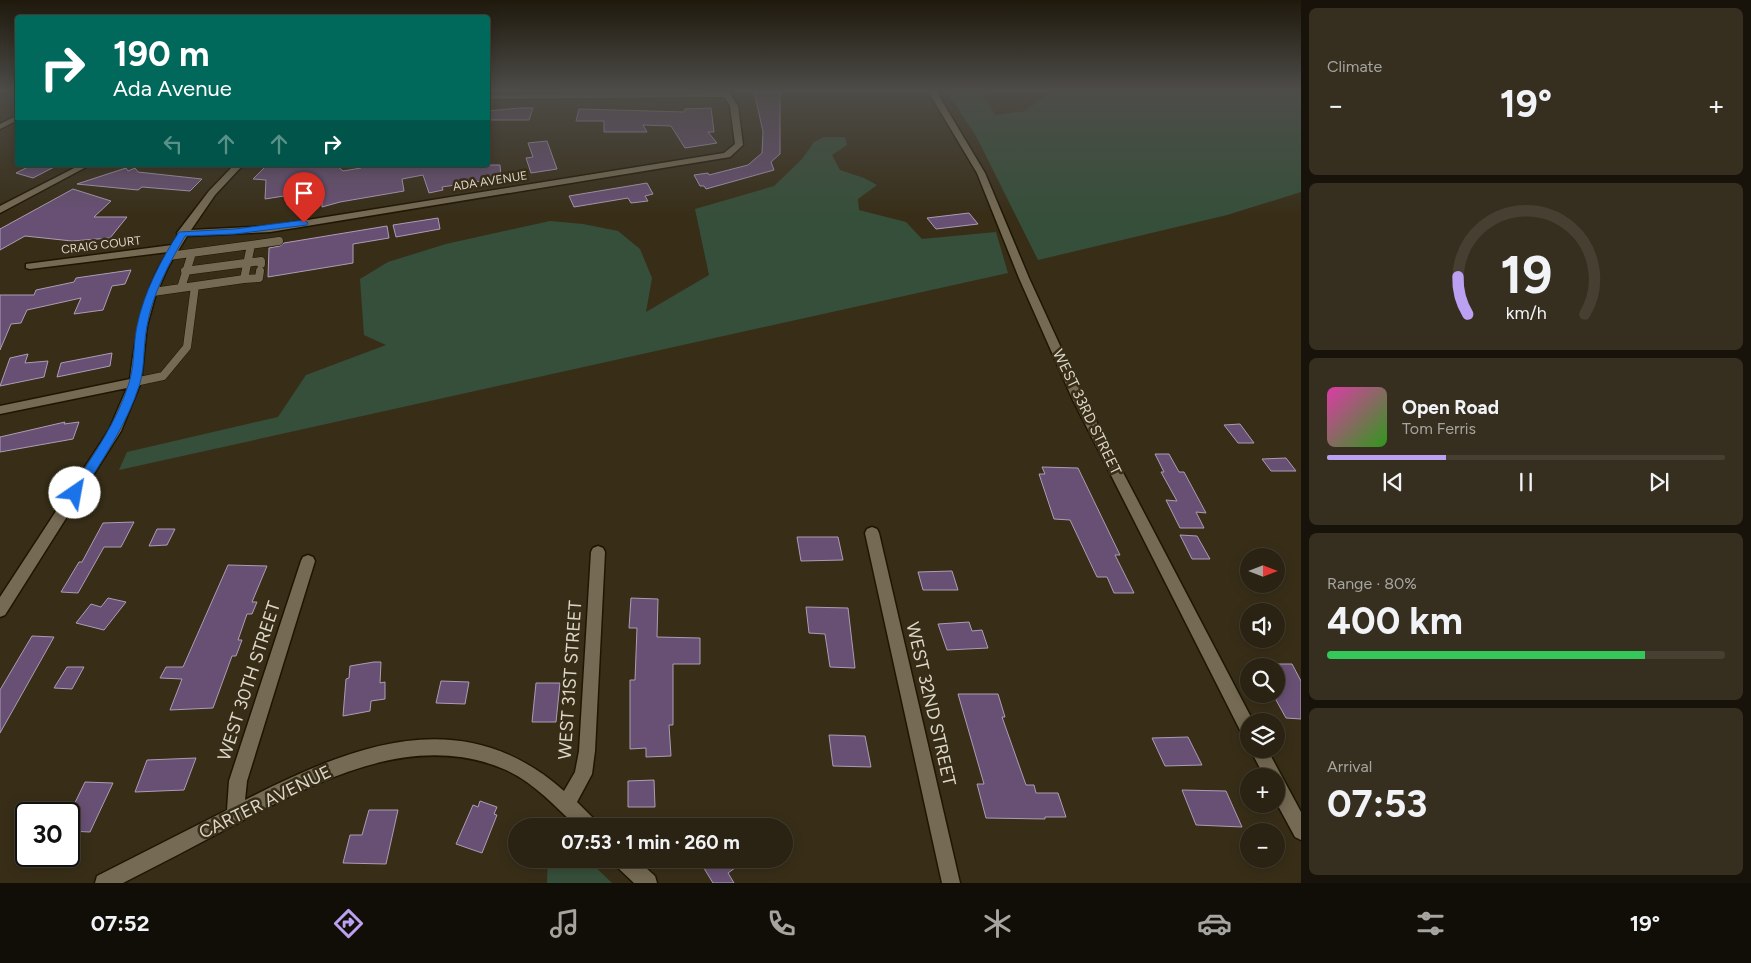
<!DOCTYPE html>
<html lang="en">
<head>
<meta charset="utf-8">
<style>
  body { margin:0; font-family:Figtree,sans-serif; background:#362f20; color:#f1f3f6; height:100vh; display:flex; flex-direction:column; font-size:19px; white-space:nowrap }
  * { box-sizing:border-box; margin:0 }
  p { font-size:16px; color:#a5a49f }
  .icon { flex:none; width:28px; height:28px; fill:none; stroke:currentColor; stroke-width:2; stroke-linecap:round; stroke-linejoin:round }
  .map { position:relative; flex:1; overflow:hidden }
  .side { display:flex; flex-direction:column; gap:8px; padding:8px; background:#17130a; width:450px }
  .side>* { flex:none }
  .top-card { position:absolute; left:15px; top:15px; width:475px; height:152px; border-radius:5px; box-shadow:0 2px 12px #0003,0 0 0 1px #463f32; background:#00695c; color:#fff; overflow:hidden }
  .needle { width:32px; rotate:90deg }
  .buttons { position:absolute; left:1240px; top:548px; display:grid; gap:10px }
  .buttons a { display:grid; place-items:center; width:45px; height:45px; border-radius:50%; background:#2a2212; box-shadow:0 2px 12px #0003,0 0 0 1px #463f32; font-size:25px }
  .speed { position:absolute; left:15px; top:802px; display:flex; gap:10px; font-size:25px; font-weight:700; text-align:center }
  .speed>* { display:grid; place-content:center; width:65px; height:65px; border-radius:50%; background:#2a2212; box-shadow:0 2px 12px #0003,0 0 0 1px #463f32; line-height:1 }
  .speed .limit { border:2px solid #111; border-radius:8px; background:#fff; color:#111 }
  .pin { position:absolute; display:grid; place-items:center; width:42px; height:42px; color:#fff; margin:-51px -21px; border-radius:50% 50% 50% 0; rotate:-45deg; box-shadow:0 0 5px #0007 }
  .pin .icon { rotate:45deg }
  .me { position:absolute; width:55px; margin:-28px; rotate:33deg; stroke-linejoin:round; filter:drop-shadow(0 0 4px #0008) }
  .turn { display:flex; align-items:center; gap:18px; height:105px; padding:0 15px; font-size:22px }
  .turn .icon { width:65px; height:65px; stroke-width:2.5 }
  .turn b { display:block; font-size:35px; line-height:42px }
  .lanes { display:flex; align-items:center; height:48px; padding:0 15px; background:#0003; justify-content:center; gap:25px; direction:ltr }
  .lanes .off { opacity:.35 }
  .big { font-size:38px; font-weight:700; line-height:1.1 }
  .side .tile { flex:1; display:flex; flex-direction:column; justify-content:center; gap:8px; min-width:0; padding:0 18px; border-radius:8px; background:#362f20 }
  .side .dial { align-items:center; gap:0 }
  .dial svg { height:130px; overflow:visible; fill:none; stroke:#463f32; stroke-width:7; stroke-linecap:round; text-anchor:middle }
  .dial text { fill:#f1f3f6; stroke:none }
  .song { display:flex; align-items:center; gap:15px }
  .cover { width:60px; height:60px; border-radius:8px; background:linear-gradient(135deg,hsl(320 70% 55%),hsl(110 70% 35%)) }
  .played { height:5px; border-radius:2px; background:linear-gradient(90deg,#bca0f2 30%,#463f32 30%) }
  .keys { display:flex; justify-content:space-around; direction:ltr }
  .heat { display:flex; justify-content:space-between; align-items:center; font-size:28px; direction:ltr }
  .charge { height:8px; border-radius:4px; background:linear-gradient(90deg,#34c759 80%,#463f32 0) }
  .trip { position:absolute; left:508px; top:818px; width:285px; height:50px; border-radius:25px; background:#2a2212; box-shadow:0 2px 12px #0003,0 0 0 1px #463f32; font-weight:700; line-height:50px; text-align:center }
  .tab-bar { display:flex; height:80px; justify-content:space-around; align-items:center; background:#110e07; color:#a5a49f }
  .tab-bar .icon { width:35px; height:35px }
  .tab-bar .active { color:#bca0f2 }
  .tab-bar b { font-size:22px; color:#f1f3f6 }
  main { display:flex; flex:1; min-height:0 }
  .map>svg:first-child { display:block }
</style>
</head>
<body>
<main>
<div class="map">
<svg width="1301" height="883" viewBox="0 0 1301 883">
  <rect width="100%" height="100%" fill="#382e18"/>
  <!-- green -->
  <path fill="#364f3a" d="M946,91H990L983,97L996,115L1024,111L1054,91H1301V192L1227,215L1038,260L976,136Z
    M824,137H845L847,145L832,155L840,170L864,178L877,185L858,199L859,210L906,222L922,239L996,232L1008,273L119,470L127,452L278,417L306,375L386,345L364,335L360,279L388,262L446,244L550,221L583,224L618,231L640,249L652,278L646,312L709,275L695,209L774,186L802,159L814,142Z
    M548,859H587L612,883H547Z"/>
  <!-- building -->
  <path fill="#685074" stroke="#ac9cb4" d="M754,91H780V154L771,162L774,170L706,189L704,186H700L694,175L708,173L709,175L748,165L762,153L763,132Z
    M519,108H533L529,120H488V111Z
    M711,108L714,132H708L717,143L685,148L671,126L643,125L647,132H604V121H576L579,109L685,112V109Z
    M547,141L557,169L531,173L526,158L533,157L528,143Z
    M32,165H58L33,178L16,173Z
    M267,165H336L343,171L361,168V165H500L501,178L442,187L443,190L429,193L423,175L402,179L404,191L340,202L322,207V190L265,199L266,180L253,179Z
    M126,168L128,171L135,168L138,172L202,179L190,191L142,187L138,190L77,184Z
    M647,183L653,194L645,196L648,201L631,203L628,198L574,207L569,196Z
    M73,189L111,201L94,217H127L110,238L72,241L25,236L0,250V229Z
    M969,213L978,224L936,229L927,218Z
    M438,218L440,229L396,237L393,225Z
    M387,226L389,238L353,244V263L268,277L269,248L280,246L284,243Z
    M131,270L125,284L112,286L103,310L74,314L81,298L27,310L21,323L11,324L0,350V295H34L36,290L74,282L76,278Z
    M112,353L110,366L57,377L61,363Z
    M28,354L25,363L48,361L44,377L0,386L10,358Z
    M65,422L64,424L79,422L73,439L0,452V437Z
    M1240,424L1254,443H1238L1224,425Z
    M1155,454H1169L1179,472H1184L1206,513L1196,512L1204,528H1180L1166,500L1177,501L1161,472H1164Z
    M1286,458L1296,471H1271L1262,459Z
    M1042,467L1078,468L1120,555H1115L1134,593H1114L1107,577H1097L1070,520L1054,519L1039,474H1045Z
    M134,522L121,547H104L78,593L61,592L79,562H82L103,523Z
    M157,529H175L167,545L149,546Z
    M1180,535L1197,536L1210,559H1192Z
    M797,537H838L843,560L801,561Z
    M228,565L267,566L252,602H257L252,614H247L238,640H242L236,656H232L213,708L170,710L182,679L160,678L166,667H183Z
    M952,571L958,590H923L918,572Z
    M108,598L126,602L104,630L76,623L91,604L101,607Z
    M631,598L658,599L657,637L700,638V664H673V725H669L671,756L646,757V748L630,749V680H635L637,628H629Z
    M806,607L848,608L855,668L830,667L825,634L809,633Z
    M969,622L972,631L982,630L988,648L947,650L938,624Z
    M32,636L54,637L0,733V690Z
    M374,662H381L380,683L385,682V699L371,701L370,711L343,716L346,679L349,678L350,666Z
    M1276,664H1292L1301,681V719L1286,718L1276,700Z
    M67,667H84L72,689L54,688Z
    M441,681L469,682L465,704L436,703Z
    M536,683H560L556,722H532Z
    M958,694H998L1005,717H1002L1026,785H1034L1036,793H1058L1066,817H1045V819L986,818L977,784H984Z
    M829,735L865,736L871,767L833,766Z
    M1188,737L1202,765L1165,766L1152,738Z
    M196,758L184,790L135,792L147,760Z
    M654,780L655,807H628V781Z
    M85,782L113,783L90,832L69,831V815Z
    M1182,790L1226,791L1242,827L1196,825Z
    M480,801L497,807L494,814L497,815L482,853L456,844L473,805L478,807Z
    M369,810H398L386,864L343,863L350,835H362Z
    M710,859H729L735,868L728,873L734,883H713L702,865Z"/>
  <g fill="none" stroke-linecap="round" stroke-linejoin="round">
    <!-- lane casing -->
    <g stroke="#1f1602" stroke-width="9">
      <path id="lane" d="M251,245L279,241
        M185,271L261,261V264
        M244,279L259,278L260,271
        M181,288L192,253
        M153,292L244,279L251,245L169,256
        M135,382L163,376L187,347L195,286"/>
    </g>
    <!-- street casing -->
    <g stroke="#1f1602" stroke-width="3">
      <path id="street" d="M720,91H728L738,106L743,145L730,157L270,232L187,236L168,267L155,297L147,326L141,382L121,431L5,615L0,617V597L109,430L127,388L0,414V406L130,379C136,332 142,293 168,252L30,269L26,268V264L172,245L178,235L177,233L209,191L234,165H243L215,195L191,230L270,226L724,153L735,144L730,106L724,97L488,99V95L721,93Z
        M928,91H936L985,173L1029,278L1084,398L1253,721H1249V738L1243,736L1072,398L1019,278L977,173Z
        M18,115V120L0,129V124Z
        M80,165H90L0,213V206Z
        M872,527L877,529L879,533L960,883H942L865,533L867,529Z
        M598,546L603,548L605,552L595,751L592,774L577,802L595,820L598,826H576C555,806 533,782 506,770C413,729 316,782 234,825C197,845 160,864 123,883H95L97,876L227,810L229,781L301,561L303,557L308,555L313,557L315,561L247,781L245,800C351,746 462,700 564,791L575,772L579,751L591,552L593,548Z
        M1250,749H1267L1301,812V840L1295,837L1276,802V776H1264Z
        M614,859H636L655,876L657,883H634L616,866Z"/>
    </g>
    <!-- lane -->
    <use href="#lane" stroke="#756a53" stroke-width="8"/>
    <!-- street -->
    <use href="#street" fill="#756a53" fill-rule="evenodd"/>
  </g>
  <!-- sky -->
  <linearGradient id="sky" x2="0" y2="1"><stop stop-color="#1f190d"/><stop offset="0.42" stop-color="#4d4c48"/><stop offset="1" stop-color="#4d4c48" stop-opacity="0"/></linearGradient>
  <rect width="1301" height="215" fill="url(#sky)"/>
  <!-- route -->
  <path fill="#1a73e8" stroke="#114b97" d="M304,220L308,223L307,225L235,234L185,236C169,264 152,294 147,326C143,345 145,365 140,383C127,425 102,460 79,497H70L69,493L70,490C93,456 117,422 129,383C135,364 133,344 137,326C144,292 161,260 179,232L235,229Z"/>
  <g text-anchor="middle" stroke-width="5" stroke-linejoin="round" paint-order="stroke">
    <!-- far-street labels -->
    <g font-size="12" fill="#ddd7ca" stroke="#382e18">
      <text transform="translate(490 181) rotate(-9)" y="4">ADA AVENUE</text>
      <text transform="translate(101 245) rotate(-7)" y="4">CRAIG COURT</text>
    </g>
    <!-- street labels -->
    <g font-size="15" fill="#ddd7ca" stroke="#382e18">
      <text transform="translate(1087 412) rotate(64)" y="5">WEST 33RD STREET</text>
    </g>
    <!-- near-street labels -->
    <g font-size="18" fill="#ddd7ca" stroke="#382e18">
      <text transform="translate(570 680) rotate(-86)" y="6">WEST 31ST STREET</text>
      <text transform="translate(249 681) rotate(-72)" y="6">WEST 30TH STREET</text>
      <text transform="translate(931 704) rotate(77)" y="6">WEST 32ND STREET</text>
      <text transform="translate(265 802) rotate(-26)" y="6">CARTER AVENUE</text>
    </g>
  </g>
</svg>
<div class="buttons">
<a><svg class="needle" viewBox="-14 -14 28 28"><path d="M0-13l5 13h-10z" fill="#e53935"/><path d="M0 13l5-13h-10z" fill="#a5a49f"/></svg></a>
<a><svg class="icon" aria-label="sound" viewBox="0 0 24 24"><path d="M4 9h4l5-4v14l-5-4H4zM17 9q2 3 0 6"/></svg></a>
<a><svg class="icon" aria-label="search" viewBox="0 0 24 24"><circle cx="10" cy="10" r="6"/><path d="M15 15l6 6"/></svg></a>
<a><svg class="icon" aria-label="layers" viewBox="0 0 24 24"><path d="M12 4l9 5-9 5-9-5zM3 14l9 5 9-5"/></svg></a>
<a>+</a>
<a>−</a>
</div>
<div class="speed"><div class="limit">30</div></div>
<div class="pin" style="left:304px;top:223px;background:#d93025"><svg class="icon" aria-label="arrive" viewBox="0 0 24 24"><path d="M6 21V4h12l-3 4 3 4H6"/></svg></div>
<svg class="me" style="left:75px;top:493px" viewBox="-20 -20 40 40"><circle r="19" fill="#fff"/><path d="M0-13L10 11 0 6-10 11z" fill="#1a73e8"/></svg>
<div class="trip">07:53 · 1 min · 260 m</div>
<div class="top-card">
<div class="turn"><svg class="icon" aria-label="right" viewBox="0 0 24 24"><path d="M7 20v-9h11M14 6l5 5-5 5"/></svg><div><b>190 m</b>Ada Avenue</div></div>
<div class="lanes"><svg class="icon off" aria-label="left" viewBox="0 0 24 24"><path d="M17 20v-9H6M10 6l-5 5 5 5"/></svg><svg class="icon off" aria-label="ahead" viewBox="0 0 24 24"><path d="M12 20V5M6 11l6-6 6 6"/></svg><svg class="icon off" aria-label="ahead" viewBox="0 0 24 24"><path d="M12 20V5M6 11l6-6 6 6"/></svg><svg class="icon" aria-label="right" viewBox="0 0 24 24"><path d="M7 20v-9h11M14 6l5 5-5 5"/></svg></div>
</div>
</div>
<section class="side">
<div class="tile"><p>Climate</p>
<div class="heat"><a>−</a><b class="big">19°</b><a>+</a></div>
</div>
<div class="tile dial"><svg viewBox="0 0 100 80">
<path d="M14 69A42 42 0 1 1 86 69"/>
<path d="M14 69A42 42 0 0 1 8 46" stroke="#bca0f2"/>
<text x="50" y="56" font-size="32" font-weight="700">19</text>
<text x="50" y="72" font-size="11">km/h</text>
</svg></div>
<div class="tile">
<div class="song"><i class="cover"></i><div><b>Open Road</b><p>Tom Ferris</p></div></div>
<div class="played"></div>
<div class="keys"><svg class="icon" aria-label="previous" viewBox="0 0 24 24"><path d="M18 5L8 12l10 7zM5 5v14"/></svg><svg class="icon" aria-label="pause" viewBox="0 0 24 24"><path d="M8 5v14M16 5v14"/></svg><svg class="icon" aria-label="next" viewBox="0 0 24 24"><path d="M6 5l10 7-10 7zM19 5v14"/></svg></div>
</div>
<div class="tile"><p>Range · 80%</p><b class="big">400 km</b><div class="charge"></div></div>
<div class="tile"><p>Arrival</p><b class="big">07:53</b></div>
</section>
</main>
<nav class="tab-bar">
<b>07:52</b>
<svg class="icon active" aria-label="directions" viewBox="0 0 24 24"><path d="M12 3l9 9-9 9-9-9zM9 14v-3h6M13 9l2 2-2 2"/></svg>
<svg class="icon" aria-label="music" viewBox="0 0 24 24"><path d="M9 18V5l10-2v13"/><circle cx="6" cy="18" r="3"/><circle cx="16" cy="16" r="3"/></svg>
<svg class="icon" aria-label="phone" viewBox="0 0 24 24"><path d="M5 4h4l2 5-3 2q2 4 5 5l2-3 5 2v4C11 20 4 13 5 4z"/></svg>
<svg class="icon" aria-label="climate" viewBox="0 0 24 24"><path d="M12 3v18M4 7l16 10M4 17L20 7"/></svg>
<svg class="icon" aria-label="car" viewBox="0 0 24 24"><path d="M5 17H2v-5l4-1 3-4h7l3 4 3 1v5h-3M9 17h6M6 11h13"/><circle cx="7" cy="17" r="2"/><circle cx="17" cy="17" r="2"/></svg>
<svg class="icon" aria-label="filters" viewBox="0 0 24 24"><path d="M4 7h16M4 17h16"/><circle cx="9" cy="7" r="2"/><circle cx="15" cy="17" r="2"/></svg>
<b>19°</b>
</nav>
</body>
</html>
